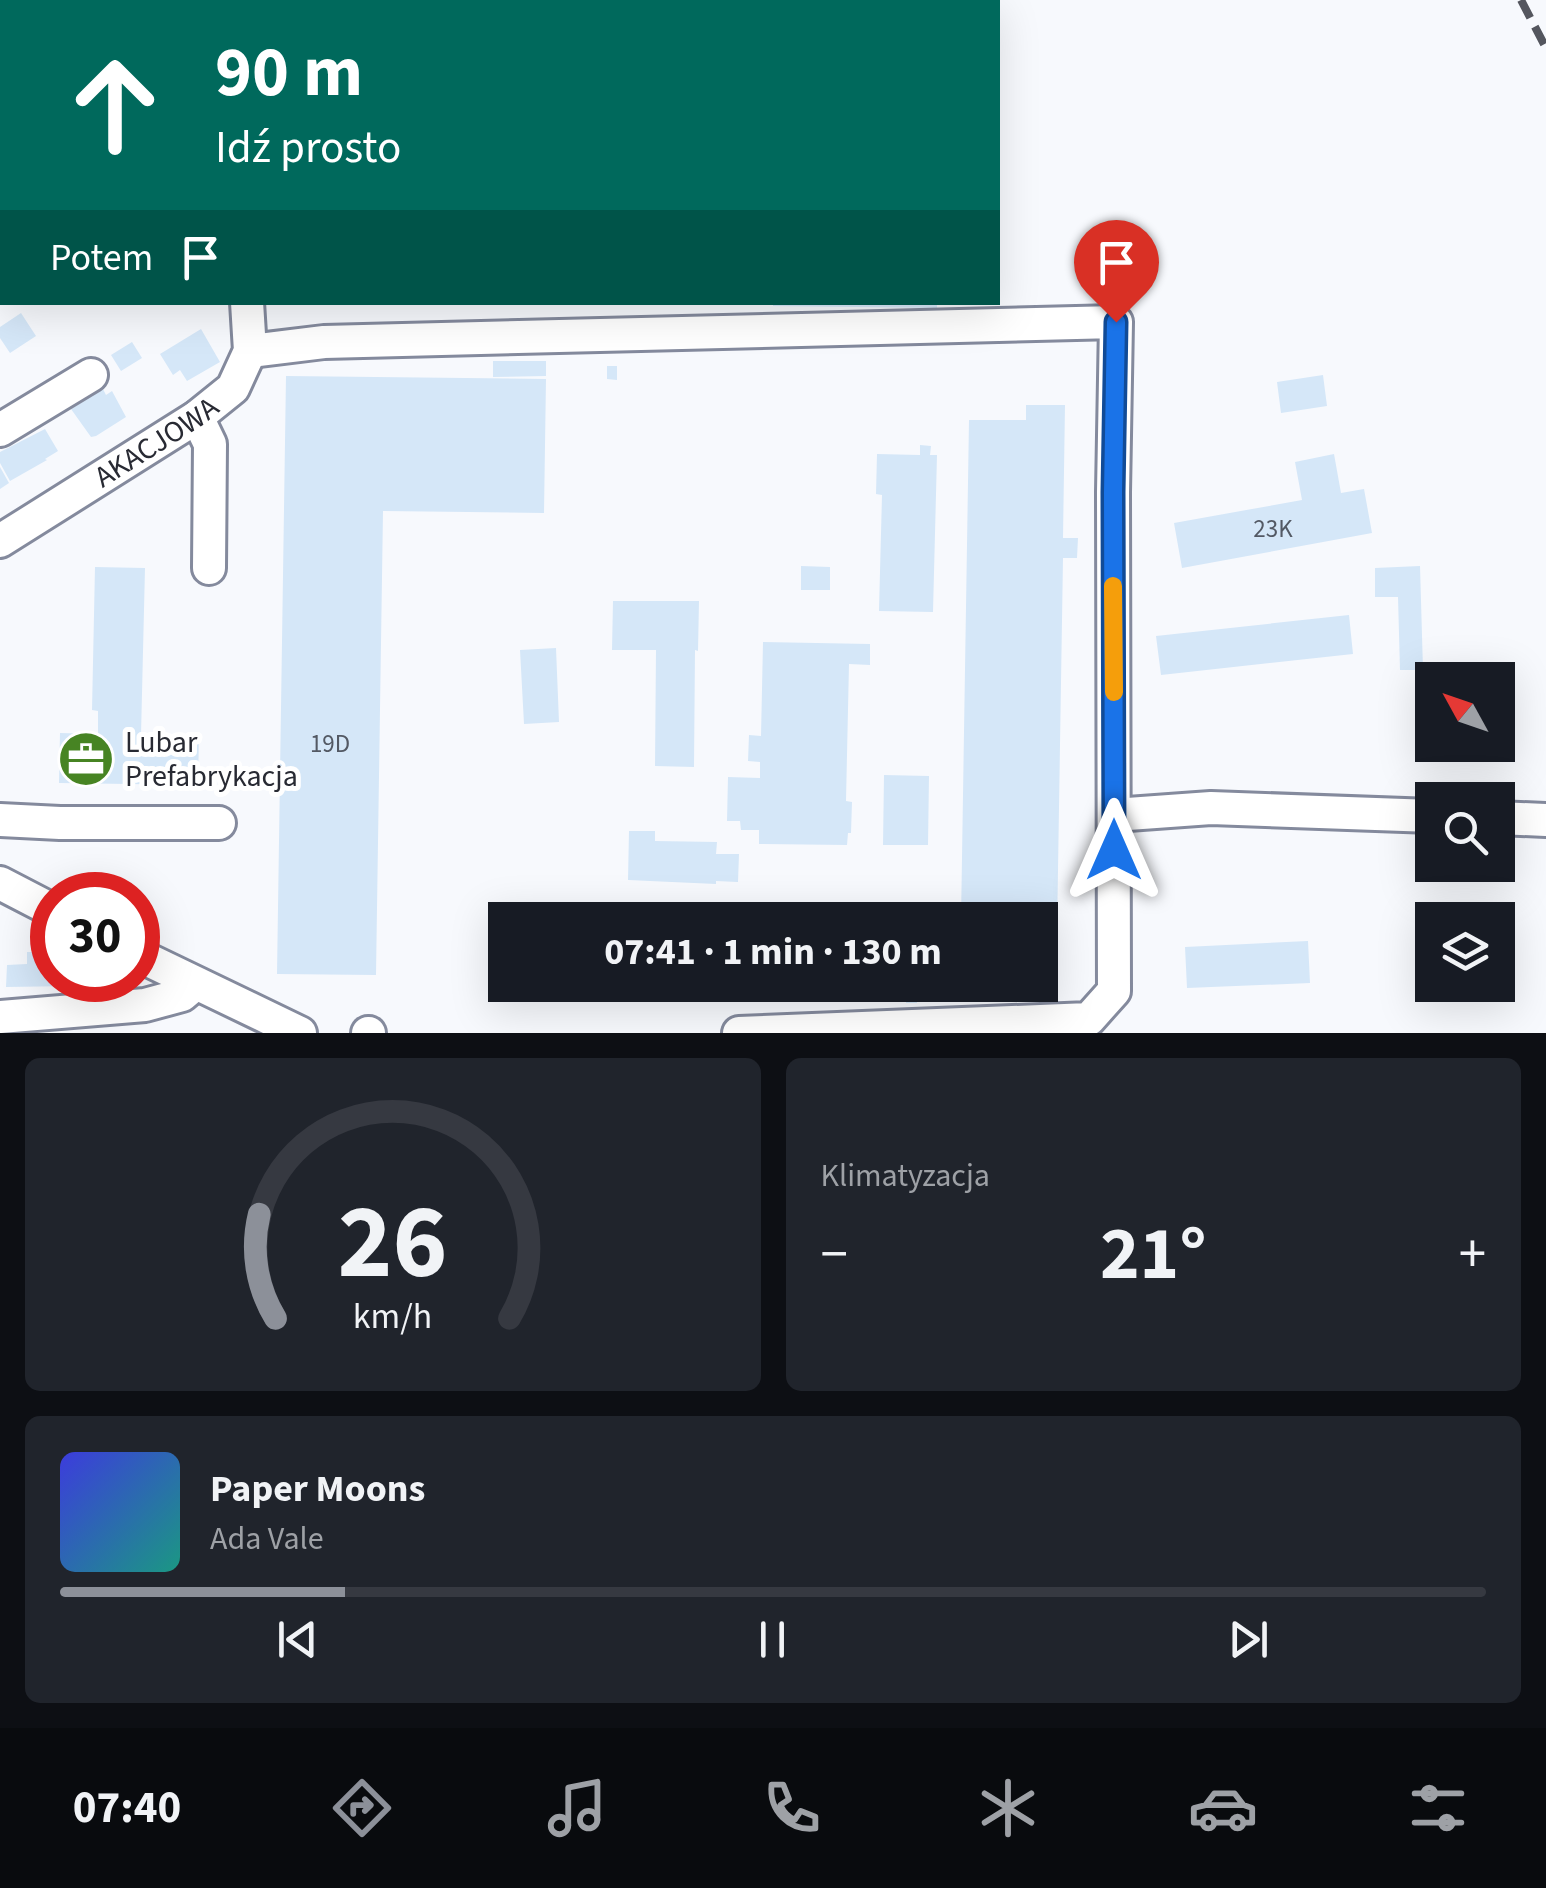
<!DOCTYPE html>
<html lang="pl">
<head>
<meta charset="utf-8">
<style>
  body { margin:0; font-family:"Source Sans 3",sans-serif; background:#20242c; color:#f1f3f6; height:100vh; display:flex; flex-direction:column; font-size:38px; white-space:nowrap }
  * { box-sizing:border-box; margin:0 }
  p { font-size:32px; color:#9ea1a6 }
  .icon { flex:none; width:55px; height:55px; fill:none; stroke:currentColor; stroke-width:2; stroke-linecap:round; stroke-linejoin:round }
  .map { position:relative; height:1033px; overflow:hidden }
  .details { display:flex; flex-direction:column; gap:25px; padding:25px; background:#0d0f14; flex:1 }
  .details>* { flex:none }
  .banner { position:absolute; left:0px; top:0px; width:1000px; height:305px; box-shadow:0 10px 40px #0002; background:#00695c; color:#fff; overflow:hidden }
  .needle { width:65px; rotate:310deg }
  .tools { position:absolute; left:1415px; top:662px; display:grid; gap:20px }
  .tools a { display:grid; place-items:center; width:100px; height:100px; border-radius:0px; background:#171b24; box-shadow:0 10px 40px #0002; font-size:50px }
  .speed { position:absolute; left:30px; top:872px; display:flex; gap:20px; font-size:50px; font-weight:700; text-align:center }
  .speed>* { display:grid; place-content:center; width:130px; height:130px; border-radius:50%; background:#171b24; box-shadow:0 10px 40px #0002; line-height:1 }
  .speed .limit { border:15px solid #d22; background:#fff; color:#111 }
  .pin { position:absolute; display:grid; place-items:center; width:85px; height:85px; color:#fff; margin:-102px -42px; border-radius:50% 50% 50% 0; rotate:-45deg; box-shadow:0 0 10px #0007 }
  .pin .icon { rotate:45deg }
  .me { position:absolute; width:110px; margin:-55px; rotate:0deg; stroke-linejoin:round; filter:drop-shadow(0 0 8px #0008) }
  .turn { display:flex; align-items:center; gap:35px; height:210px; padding:0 50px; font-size:45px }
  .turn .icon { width:130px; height:130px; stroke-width:2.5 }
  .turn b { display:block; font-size:70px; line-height:85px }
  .then { display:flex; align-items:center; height:95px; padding:0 50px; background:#0003; gap:20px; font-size:38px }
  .big { font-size:75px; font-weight:700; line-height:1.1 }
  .details .card { flex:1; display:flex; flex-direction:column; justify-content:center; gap:15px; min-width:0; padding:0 35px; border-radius:15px; background:#20242c }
  .details .dial { align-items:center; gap:0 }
  .dial svg { height:260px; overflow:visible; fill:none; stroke:#363941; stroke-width:7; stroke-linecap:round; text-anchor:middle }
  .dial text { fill:#f1f3f6; stroke:none }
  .song { display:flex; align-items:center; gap:30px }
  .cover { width:120px; height:120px; border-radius:15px; background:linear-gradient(135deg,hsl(240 70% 55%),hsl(170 70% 35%)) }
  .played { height:10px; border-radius:5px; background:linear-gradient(90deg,#8c9099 20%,#363941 20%) }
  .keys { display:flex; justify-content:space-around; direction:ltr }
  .heat { display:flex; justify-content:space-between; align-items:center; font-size:55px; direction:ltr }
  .details .tiles { flex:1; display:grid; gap:25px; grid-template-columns:1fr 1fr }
  .card:last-child { grid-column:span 2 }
  .trip { position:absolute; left:488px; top:902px; width:570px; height:100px; border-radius:0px; background:#171b24; box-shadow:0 10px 40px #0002; font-weight:700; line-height:100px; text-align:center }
  .menu { display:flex; height:160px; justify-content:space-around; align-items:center; background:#090b0e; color:#9ea1a6 }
  .menu .icon { width:70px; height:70px }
  .menu .selected { color:#8c9099 }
  .menu b { font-size:45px; color:#f1f3f6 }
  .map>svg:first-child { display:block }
</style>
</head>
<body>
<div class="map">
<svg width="1546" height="1033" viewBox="0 0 1546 1033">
  <rect width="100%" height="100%" fill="#f7f9fd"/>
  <!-- building -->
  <path fill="#d5e7f8" d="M773,302H937V308L773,306Z
    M21,313L36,336L10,353L0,338V327Z
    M201,329L220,362L187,381L180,370L173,375L160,354Z
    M132,342L142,358L121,371L111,355Z
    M493,361H546V376L493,377Z
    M607,366H617V380L607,379Z
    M1323,375L1327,406L1281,413L1277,382Z
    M286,376L546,379L544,513L383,511L376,975L277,974Z
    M103,389L106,395L112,391L126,417L96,436L91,437L71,409Z
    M1026,405H1065L1063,538H1078L1077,558H1063L1056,995H1049V1004L1031,1000V991L960,990V985H1040V920H961L969,420H1026Z
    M45,429L58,451L45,459L47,460L10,481L0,463V452Z
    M920,445L931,446L930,455H937L933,612L879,611L882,495L876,494L877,454L920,455Z
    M1334,454L1341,493L1364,489L1372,533L1182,568L1174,523L1302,500L1295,462Z
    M0,467L9,483L0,489Z
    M801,566L830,567V590H801Z
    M1420,566L1423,670H1400L1398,597H1375V568Z
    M95,567L145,568L141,735H199L198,785L59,783L60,733L98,734V711L92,710Z
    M613,601H699L698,651L695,650L694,767L655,766L656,650H612Z
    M1349,615L1353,654L1161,675L1156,636Z
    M763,642L870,644V665L849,664L846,801L852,802L851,833H848L847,845L759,844V830H741L740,821H727L728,777L760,778V762L748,761L749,735L761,736Z
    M556,648L559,722L524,724L520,650Z
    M884,775L929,776L928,845H883Z
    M629,831H655V841L717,842L716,854H739L738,882L716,881V884L628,880Z
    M717,914L885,917V920H717Z
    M52,941V980H73V986L6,987L7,965L27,964V952H40V942Z
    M1308,941L1310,983L1187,988L1185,947Z
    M620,985H695V1002H620Z
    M716,985H924V998L917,999V1003H906V999L716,996Z"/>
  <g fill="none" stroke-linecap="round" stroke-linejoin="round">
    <!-- minor casing -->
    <g stroke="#848a9d" stroke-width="38">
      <g id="minor">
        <path d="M213,0L214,2"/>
        <path d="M488,0L493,2"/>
        <path d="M447,2L452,0"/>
        <path d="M0,216L2,214"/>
        <path d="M250,351L324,342L1116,322L1113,492L1114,991L1089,1019L739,1033"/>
        <path d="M197,417L210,444L209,568"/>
        <path d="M0,430L91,375"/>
        <path id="s1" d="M0,541L197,417L233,388L250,351L247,302"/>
        <path d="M1114,815L1211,808L1432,816"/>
        <path d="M1498,818L1546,820"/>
        <path d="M0,820L60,823H219"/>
        <path d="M0,883L52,910"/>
        <path d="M138,955L300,1033"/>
        <path d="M0,1017L145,1005L182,995L195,984"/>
        <path d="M368,1033H369"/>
      </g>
    </g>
    <!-- minor -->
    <use href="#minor" stroke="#fff" stroke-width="32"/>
    <!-- rail -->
    <path stroke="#54565e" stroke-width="8" stroke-dasharray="20 10" stroke-linecap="butt" d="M1521,0L1546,48"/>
  </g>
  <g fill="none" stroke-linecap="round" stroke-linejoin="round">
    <!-- route casing -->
    <g stroke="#114b97" stroke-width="25">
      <path id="route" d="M1114,850L1113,492L1116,322"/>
    </g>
    <!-- route -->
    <use href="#route" stroke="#1a73e8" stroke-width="18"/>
    <!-- slow -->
    <path stroke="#f59e0b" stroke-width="18" d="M1113,586L1114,692"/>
  </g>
  <!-- icons -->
  <defs>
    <g id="office-disc" transform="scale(2.875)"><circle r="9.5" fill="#478423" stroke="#fff"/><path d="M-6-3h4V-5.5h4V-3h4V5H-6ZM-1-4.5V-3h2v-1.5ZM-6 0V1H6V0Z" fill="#fff"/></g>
  </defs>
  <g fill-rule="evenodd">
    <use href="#office-disc" x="86" y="759"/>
  </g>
  <g text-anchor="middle" stroke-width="10" stroke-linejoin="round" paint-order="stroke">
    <!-- number labels -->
    <g font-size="25" fill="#535964">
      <text x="1273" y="537">23K</text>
      <text x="330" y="752">19D</text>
    </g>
    <!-- street labels -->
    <g font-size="30" fill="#282a33" stroke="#fff">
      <text dy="10" stroke="none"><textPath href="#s1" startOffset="185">AKACJOWA</textPath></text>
    </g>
    <!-- poi labels -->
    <g font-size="30" fill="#282a33" stroke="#fff" text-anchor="start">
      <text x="125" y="752">Lubar<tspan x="125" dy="34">Prefabrykacja</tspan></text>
    </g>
  </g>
</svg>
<div class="tools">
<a><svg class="needle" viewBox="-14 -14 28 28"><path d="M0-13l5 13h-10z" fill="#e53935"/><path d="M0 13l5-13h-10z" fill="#9ea1a6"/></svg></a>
<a><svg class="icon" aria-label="search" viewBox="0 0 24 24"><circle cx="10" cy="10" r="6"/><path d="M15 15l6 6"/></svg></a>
<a><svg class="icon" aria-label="layers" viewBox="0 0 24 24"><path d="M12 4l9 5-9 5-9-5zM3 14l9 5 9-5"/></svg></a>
</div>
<div class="speed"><div class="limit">30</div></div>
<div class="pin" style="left:1116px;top:322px;background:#d93025"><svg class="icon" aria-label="arrive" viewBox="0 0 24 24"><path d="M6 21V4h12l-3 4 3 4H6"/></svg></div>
<svg class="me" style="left:1114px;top:850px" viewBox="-20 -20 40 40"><path d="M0-17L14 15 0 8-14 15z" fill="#1a73e8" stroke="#fff" stroke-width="4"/></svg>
<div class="trip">07:41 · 1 min · 130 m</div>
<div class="banner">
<div class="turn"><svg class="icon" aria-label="ahead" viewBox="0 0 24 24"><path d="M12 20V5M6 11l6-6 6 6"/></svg><div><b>90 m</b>Idź prosto</div></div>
<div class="then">Potem<svg class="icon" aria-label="arrive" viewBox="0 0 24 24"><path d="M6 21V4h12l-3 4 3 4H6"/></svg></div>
</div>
</div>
<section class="details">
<div class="tiles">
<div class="card dial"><svg viewBox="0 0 100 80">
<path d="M14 69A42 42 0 1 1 86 69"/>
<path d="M14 69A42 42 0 0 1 9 37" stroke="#8c9099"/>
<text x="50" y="56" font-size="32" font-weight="700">26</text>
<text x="50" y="72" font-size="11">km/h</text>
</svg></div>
<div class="card"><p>Klimatyzacja</p>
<div class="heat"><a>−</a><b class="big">21°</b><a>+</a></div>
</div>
<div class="card">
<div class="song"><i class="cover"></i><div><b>Paper Moons</b><p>Ada Vale</p></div></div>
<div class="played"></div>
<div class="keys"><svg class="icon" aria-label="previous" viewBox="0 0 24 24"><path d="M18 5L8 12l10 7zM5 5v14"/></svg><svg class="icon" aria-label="pause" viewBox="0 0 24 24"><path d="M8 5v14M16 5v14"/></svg><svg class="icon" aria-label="next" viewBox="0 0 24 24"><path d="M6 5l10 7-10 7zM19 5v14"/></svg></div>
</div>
</div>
</section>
<nav class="menu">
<b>07:40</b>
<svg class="icon selected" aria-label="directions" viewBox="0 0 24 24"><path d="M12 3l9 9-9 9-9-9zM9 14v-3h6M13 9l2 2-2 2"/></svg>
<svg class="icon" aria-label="music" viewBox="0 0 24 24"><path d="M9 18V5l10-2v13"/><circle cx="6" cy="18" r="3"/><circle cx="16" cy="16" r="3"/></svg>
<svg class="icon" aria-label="phone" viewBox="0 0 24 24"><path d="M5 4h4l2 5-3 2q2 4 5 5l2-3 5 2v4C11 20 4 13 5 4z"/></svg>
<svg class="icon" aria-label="climate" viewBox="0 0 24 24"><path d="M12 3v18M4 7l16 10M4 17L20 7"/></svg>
<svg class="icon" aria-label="car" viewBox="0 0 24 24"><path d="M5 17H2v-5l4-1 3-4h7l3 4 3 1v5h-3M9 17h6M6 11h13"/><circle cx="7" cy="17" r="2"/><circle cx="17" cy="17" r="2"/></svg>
<svg class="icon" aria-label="filters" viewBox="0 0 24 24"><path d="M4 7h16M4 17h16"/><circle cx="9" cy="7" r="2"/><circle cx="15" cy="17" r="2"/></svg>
</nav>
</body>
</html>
